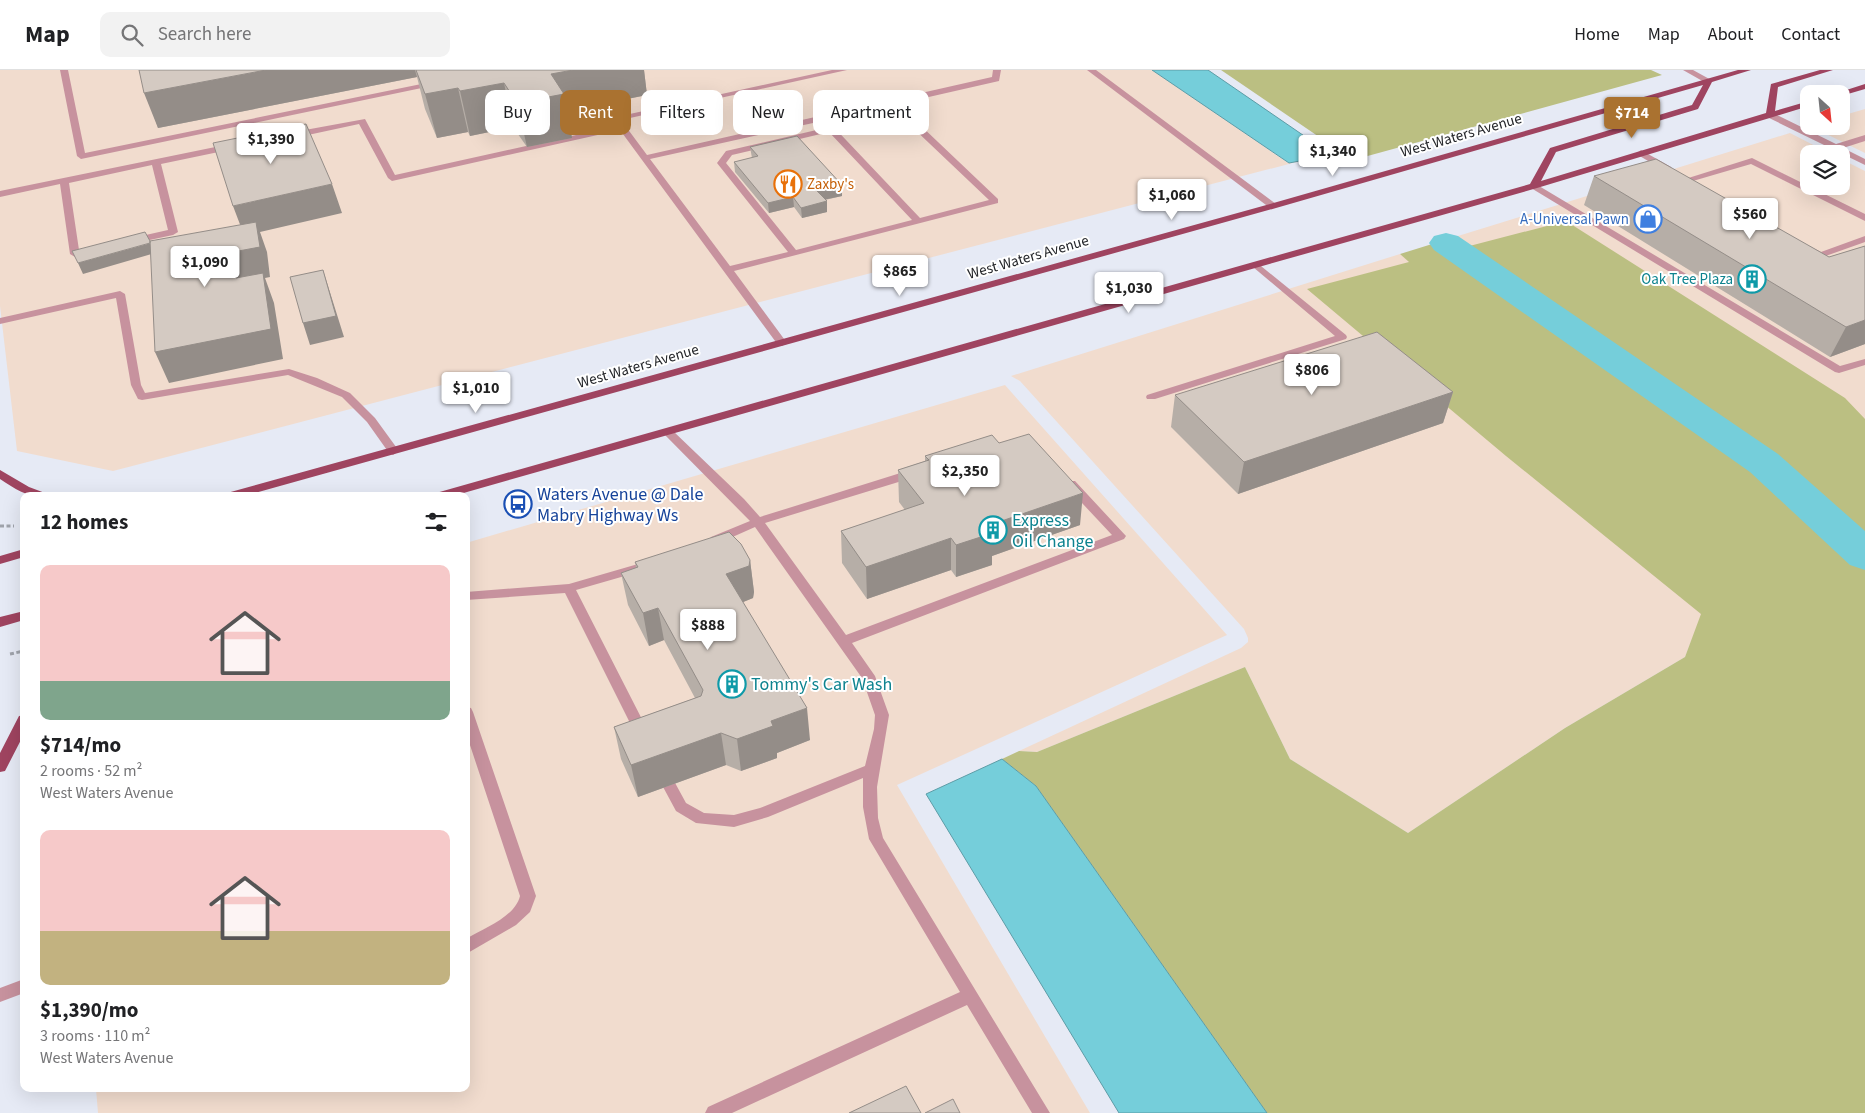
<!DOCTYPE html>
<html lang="en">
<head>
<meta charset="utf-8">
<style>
  body { margin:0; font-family:"Source Sans 3",sans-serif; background:#f2f2f2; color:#202124; height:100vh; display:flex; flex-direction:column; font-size:19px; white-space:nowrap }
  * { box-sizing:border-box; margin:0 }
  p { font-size:16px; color:#757577 }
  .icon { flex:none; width:28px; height:28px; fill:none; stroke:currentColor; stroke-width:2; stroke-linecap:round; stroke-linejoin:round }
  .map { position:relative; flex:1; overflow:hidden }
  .sheet { position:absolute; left:20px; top:422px; width:450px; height:600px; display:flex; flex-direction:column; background:#fff; border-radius:10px; box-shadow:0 5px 20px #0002 }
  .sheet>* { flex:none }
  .guide { position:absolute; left:485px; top:20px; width:475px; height:45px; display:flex; gap:10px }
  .needle { width:32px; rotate:153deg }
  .buttons { position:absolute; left:1800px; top:15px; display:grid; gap:10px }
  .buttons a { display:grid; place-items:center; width:50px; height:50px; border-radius:10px; background:#fff; box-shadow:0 5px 20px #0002; font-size:25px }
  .price { position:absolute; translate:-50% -42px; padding:0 11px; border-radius:5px; background:#fff; color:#222; font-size:16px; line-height:32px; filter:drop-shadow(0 1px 2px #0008) }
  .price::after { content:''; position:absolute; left:50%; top:30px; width:15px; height:11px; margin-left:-8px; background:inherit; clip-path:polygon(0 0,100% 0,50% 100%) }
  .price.active { background:#aa7230; color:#fff }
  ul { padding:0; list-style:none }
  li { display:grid; align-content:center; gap:10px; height:265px; padding:0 20px }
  li span { display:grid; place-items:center; height:155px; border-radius:10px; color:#555 }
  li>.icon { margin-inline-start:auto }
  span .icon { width:90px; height:90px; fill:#fffc; stroke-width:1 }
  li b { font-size:21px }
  h2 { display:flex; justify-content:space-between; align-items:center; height:60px; padding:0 20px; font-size:21px }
  .pill { padding:0 18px; border-radius:10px; background:#fff; box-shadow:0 5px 20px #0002; font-size:18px; line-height:45px }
  .pill.active { background:#aa7230; color:#fff }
  header { display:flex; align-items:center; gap:30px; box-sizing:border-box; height:70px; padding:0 25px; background:#fff; border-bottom:1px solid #e0e0e0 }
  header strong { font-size:24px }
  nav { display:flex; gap:28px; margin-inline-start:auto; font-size:18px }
  .search { width:350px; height:45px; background:#f2f2f2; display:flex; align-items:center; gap:12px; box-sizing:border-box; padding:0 18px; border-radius:10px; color:#757577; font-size:19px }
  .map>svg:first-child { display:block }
  .commercial { fill:#f1dcce }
  .green { fill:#bbbf82 }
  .water { fill:#75ceda; stroke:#5d9ca6 }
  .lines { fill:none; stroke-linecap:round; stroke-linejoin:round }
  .canal { fill:#75ceda; fill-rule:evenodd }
  .path { stroke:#9fa3ab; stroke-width:3; stroke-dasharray:4 2.5; stroke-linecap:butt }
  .minor { fill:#c7929e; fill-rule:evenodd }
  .major { fill:#9f4460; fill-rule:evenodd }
  .wall { fill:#b6aea7 }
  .shaded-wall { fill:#948d88 }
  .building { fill:#d4cac2; stroke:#948d88 }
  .labels { text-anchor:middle; stroke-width:4; stroke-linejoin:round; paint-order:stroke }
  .far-street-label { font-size:15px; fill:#25272b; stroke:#fff }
  .far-food-label { font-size:15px; fill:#c56008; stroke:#fff; text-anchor:start }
  .far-shop-label { font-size:15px; fill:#366cbe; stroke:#fff; text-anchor:end }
  .far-culture-label { font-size:15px; fill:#0d838f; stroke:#fff; text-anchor:end }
  .transit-label { font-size:18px; fill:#164399; stroke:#fff; text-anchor:start }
  .culture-label { font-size:18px; fill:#0d838f; stroke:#fff; text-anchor:start }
</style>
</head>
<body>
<header>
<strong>Map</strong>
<div class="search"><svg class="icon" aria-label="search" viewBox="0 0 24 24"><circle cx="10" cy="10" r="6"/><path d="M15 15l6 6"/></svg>Search here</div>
<nav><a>Home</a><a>Map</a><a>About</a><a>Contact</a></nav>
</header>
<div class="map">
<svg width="1865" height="1043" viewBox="0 0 1865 1043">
  <rect width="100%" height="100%" fill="#e6eaf5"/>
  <path class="commercial" d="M0,0H1152L1288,93L1304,90L113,401L17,381L0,236Z
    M1865,39V83L1810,56H1841V46Z
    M1790,63L1831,84H1809V116H1841V89L1865,101V394L1801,425L1445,170Z
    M1400,184L1589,317L1710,524L1685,587L1565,658L1408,763L1290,689L1245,597L1037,682L1019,681L1241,578L1248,572V568L1244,559L1020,311L1011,306Z
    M1005,315L1227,565L897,715L1090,1043H98L96,1019H466V473Z"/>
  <path class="green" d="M1221,0H1651L1662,5L1353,90Z
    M1566,151L1845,328L1865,349V1043H1267L1036,716L1002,689L1019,681L1037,682L1245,597L1290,689L1408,763L1565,658L1685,587L1701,544L1506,386L1307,219L1409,192L1400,184L1445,170L1458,179Z"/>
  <path class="water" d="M1152,0H1208L1332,85L1289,93Z
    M1002,689L1036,716L1267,1043H1119L926,724Z"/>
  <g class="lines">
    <path class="canal" d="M1446,163L1458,166L1778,384L1865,461V500L1850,495L1750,402L1434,180L1429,173L1434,166Z"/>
    <path class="path" d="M0,456H14
      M10,584L24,581"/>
    <path class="minor" d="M60,0H68L85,83L436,11L440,13L436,15L81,89L77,86Z
      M832,0H847L621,50L647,85L992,7L993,0H1001L999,11L898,34L998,129V133L734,201L787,273L782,276L778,275L620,60L392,111L388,108L359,54L294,68L290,65L294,62L365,49L395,105L617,56L612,49L616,47ZM890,36L989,130L920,148L828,51H822L821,53L825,58L726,81L717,93L788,182L730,196L650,89ZM829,62L912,150L796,180L726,93L732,85Z
      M1087,0H1096L1276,134V138H1270Z
      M1683,0H1693L1713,11L1706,13Z
      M1767,43H1773L1836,74L1865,65V71L1843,78L1865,89V95L1767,47Z
      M230,74L234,77L233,79L161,94L178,162L173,165L131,174L126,171L128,169L168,160L152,95L69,113L79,180L87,178L92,181L75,187L70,184L60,114L0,127V121Z
      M1641,80L1671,97L1672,99L1665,101L1638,85L1637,83Z
      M1752,88L1865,144V151L1751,94L1686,113L1682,110Z
      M1534,113L1840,296L1865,289V295L1839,303L1835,302L1531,118V114Z
      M1865,166V172L1820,188L1804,179L1809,176L1821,182Z
      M1256,192L1346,265L1347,267L1346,269L1155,329H1147L1146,327L1147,325L1335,266L1253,197L1251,195Z
      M120,221L125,224L141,315L145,323L289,299L317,308L350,323L375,348L399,381L393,385L389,383L367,352L342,327L288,305L142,330L138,329L131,315L116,228L0,254V248Z
      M668,359L672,360L744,429L760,447L910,400H918L920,403L918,406L765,453L846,565L1112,465L1067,417L1065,414L1067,411H1075L1126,466L1124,469L852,573L875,606L889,645L877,717L878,748L883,768L1050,1043H1032L967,935L732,1043H705L708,1037L960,922L869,769L863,737V708L768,747L734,757L696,753L676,741L662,715L664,711L669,709L674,711L686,733L704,743L734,745L760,738L865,696L874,659L875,645L862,608L755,457L719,473H711L709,470L711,467L750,451L664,364L662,362Z
      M638,494L644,498L642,501L576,520L649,663L647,667L642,668L637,667L565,523L466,530V522L569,514Z
      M466,637L471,638L473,642L536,826L530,842L516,855L466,884V869C484,858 515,847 520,826L466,663Z
      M24,909V923L0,932V918Z"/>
    <path class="major" d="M1738,0H1751L1712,12L1698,39L1556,82L1541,111L1766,43L1771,14L1820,0H1833L1778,17L1775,41L1809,31V36L1773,47L1537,118L453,426H434L436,423L1530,114L1550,78L1692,35L1703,15L1276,138L244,426H225L227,423L1270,134Z
      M1865,14V19L1841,26V24H1834Z
      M0,400L29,417L45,423L47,426C26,427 17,420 0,409Z
      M24,479V487L0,494V486Z
      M24,541V550L0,557V547Z
      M24,645V664L5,701L0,702V683L19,646Z"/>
  </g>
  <path class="wall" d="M139,0H644L647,25L622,30L623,35L568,46L572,68L527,77L513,57L470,66L468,62L437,68L425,39L417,7L158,58Z
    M750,77L842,126L825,130L827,142L802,148L794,137L769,143L735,102L734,92L752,88Z
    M1594,106L1829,187L1865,176V274L1830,287L1584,135Z
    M1453,322L1443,353L1238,424L1171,357L1175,325Z
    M999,373L1080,455L992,486V495L956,507L951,500L867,529L842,493L841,461L905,440L899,432L898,400L925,391V386Z
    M750,490L754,522L753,528L743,532L810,670L777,683V688L741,701L726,695L638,727L621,689L614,657L695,628L664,570L649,576L628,535L621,503L636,498L635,492Z"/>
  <path class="shaded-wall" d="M266,0H415L417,7L158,58L144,23Z
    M573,0H644L647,25L622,30L623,35L568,46L572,68L527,77L517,33L551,4Z
    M504,13L513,57L470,66L460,21Z
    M458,18L468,62L437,68L425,24Z
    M332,114L342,143L260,162L267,182L270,207L265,208L274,233L283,289L169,313L155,282L236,208L233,182L244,165L233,136Z
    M842,115V126L818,131L817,121Z
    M793,127L794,137L769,143L768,133Z
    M827,131V142L802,148L801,138Z
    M151,173L155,183L83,204L78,193Z
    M323,200L344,267L310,275L303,253Z
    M1865,250V274L1830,287L1846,257Z
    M1453,322L1443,353L1238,424L1244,392Z
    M1083,423L1080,455L992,486V495L956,507V475L987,456Z
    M951,468V500L867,529L866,497Z
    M750,490L754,522L753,528L731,537L726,504Z
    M658,538L664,570L649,576L643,543Z
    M807,638L810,670L777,683V688L741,701L737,669L771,651Z
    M721,663L726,695L638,727L631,695Z"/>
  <path class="building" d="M139,0H266L144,23Z
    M416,0H573L551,4L564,24L517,33L504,13L460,21L458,18L425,24Z
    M306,54L332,114L233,136L213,73Z
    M797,66L842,115L817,121L827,131L801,138L793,127L768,133L734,92L758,86L750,77Z
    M1656,89L1829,187L1865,176V250L1846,257L1594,106Z
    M256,152L260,177L233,182L236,208L263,203L271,259L155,282L150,171Z
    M145,162L150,171V173L78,193L72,181Z
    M323,200L336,246L303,253L290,207Z
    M1377,262L1453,322L1244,392L1175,325Z
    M1029,364L1083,423L987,456L993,463L956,475L951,468L866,497L841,461L924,433L898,400L929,390L925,386L992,365L999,373Z
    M729,462L741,474L750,490L749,496L726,504L807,638L771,651L773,656L737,669L721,663L631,695L614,657L701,626L703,620L658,538L643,543L621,503L638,497L635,492Z
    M906,1016L921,1043H849Z
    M953,1029L960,1043H925Z"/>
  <defs>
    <g id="restaurant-ring" transform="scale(1.4375)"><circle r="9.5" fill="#fff" stroke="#e8710a" stroke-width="1.5"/><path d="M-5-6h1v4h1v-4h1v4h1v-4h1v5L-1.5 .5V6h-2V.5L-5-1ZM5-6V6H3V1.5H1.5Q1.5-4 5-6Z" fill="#e8710a"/></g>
    <g id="shop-ring" transform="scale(1.4375)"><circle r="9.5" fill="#fff" stroke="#3f7fe0" stroke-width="1.5"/><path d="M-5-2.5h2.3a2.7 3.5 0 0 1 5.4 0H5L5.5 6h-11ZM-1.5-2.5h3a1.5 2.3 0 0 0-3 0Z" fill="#3f7fe0"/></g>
    <g id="building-ring" transform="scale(1.4375)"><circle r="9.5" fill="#fff" stroke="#0f9aa8" stroke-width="1.5"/><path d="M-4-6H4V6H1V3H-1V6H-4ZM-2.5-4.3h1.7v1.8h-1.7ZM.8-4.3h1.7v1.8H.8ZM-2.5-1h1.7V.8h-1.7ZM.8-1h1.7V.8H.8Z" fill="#0f9aa8"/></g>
    <g id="bus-ring" transform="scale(1.4375)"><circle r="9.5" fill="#fff" stroke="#1a4fb4" stroke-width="1.5"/><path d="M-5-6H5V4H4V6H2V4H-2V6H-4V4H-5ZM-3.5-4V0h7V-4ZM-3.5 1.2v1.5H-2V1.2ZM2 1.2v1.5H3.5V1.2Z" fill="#1a4fb4"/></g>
  </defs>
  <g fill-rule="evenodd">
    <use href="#restaurant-ring" x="788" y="114"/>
    <use href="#shop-ring" x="1648" y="149"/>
    <use href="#building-ring" x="1752" y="209"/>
    <use href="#bus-ring" x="518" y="434"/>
    <use href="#building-ring" x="993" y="460"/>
    <use href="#building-ring" x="732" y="614"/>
  </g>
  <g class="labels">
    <g class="far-street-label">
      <text transform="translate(1461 65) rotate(-16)" y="5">West Waters Avenue</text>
      <text transform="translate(1028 187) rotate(-16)" y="5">West Waters Avenue</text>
      <text transform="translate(638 296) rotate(-16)" y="5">West Waters Avenue</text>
    </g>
    <g class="far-food-label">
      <text x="807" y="119">Zaxby's</text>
    </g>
    <g class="far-shop-label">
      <text x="1629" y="154">A-Universal Pawn</text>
    </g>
    <g class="far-culture-label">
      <text x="1733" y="214">Oak Tree Plaza</text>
    </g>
    <g class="transit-label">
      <text x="537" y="430">Waters Avenue @ Dale<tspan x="537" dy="21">Mabry Highway Ws</tspan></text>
    </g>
    <g class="culture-label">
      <text x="1012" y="456">Express<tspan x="1012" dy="21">Oil Change</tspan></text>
      <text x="751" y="620">Tommy's Car Wash</text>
    </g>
  </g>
</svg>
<div class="buttons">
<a><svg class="needle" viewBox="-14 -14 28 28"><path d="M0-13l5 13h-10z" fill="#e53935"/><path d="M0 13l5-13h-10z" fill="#757577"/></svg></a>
<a><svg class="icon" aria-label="layers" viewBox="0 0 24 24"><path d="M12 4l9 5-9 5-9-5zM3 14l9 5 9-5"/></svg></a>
</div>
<b class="price active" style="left:1632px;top:69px">$714</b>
<b class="price" style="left:271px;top:95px">$1,390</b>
<b class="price" style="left:1333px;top:107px">$1,340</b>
<b class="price" style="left:1172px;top:151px">$1,060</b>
<b class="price" style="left:1750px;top:170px">$560</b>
<b class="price" style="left:205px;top:218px">$1,090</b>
<b class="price" style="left:900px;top:227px">$865</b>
<b class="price" style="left:1129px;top:244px">$1,030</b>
<b class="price" style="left:1312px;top:326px">$806</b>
<b class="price" style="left:476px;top:344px">$1,010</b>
<b class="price" style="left:965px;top:427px">$2,350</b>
<b class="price" style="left:708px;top:581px">$888</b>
<div class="guide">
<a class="pill">Buy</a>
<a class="pill active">Rent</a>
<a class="pill">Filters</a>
<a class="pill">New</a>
<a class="pill">Apartment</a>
</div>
<section class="sheet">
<h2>12 homes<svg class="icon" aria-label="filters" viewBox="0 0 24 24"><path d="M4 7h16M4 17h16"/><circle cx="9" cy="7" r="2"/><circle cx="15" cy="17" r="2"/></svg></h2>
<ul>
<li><span style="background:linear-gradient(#f6c9c9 75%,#7fa58c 0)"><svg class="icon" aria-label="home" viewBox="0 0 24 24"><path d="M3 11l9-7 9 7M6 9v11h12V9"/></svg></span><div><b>$714/mo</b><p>2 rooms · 52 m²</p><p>West Waters Avenue</p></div></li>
<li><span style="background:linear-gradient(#f6c9c9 65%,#c2b280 0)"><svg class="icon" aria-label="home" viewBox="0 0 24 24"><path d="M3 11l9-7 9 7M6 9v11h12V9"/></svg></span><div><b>$1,390/mo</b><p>3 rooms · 110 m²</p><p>West Waters Avenue</p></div></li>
</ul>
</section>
</div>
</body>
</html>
